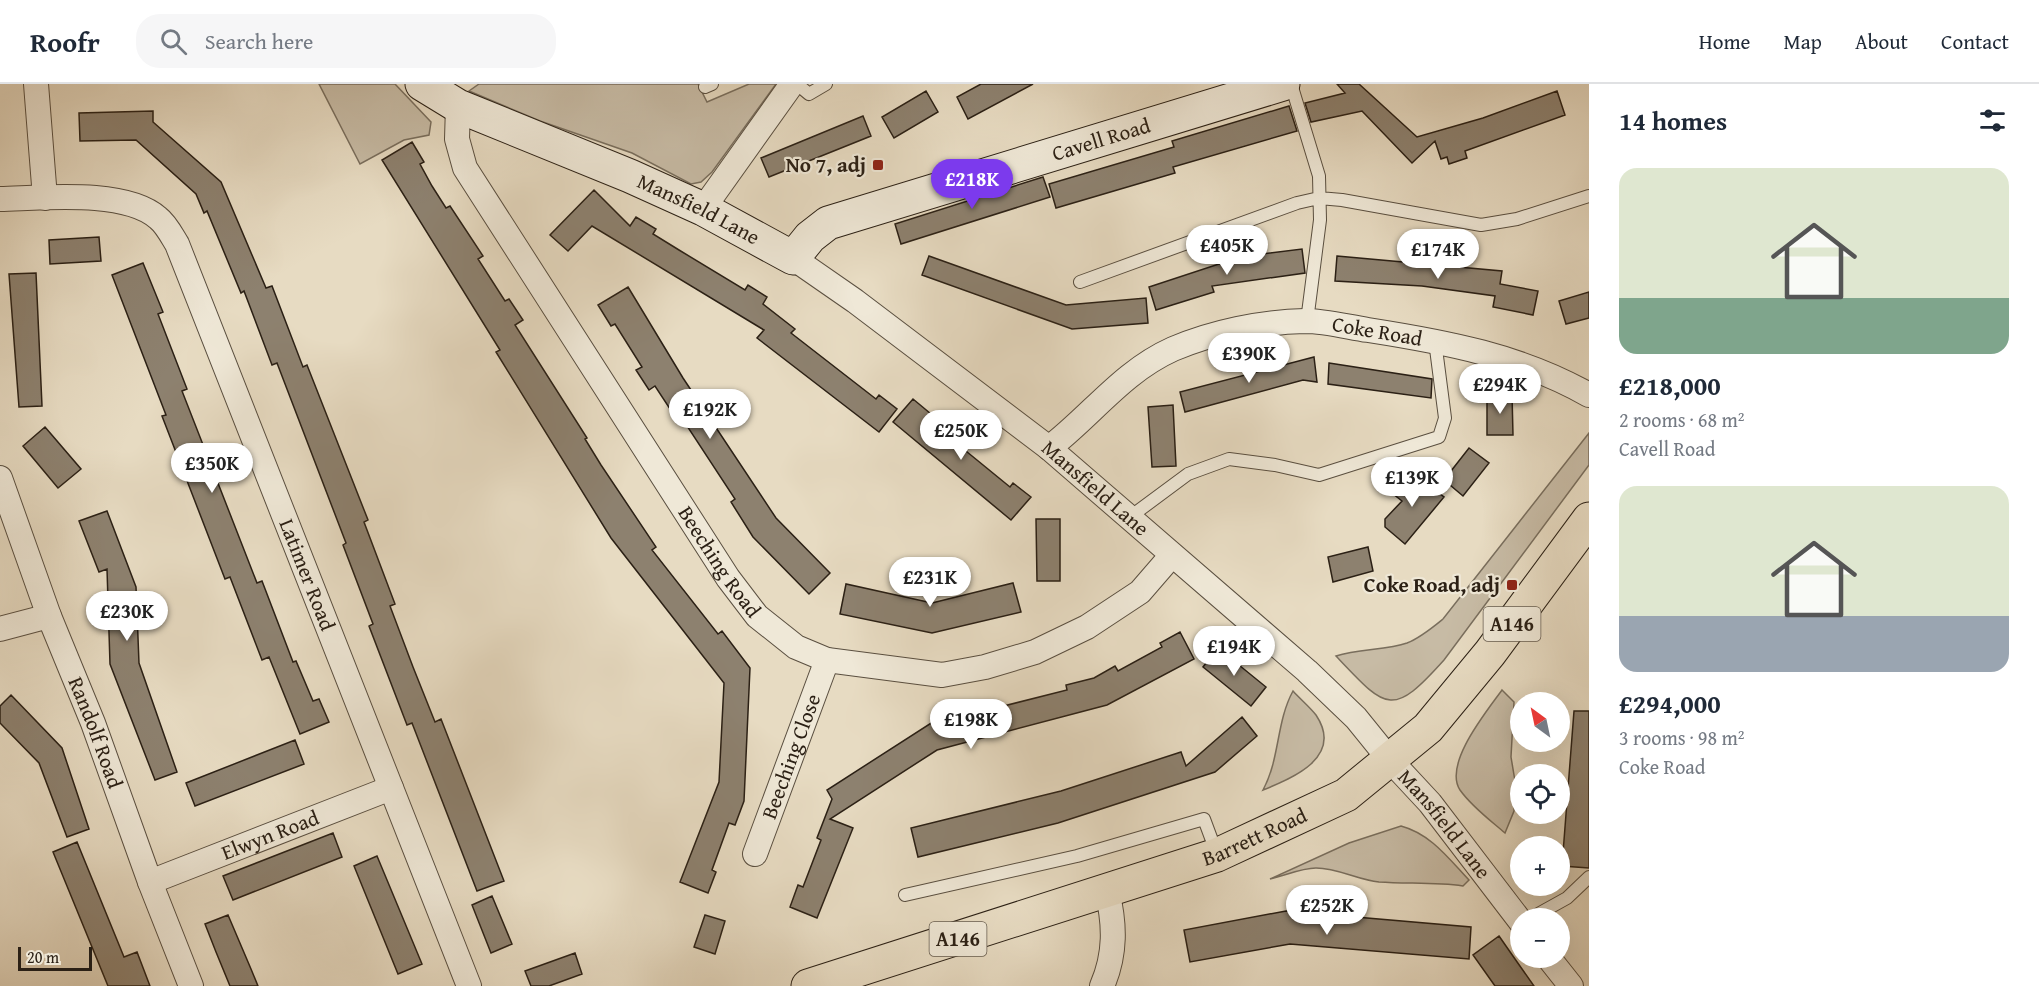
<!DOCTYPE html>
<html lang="en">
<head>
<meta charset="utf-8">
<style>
  body { margin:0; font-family:"Gentium Book Plus",serif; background:#f6f6f7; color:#1f2937; height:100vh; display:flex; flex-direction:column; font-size:22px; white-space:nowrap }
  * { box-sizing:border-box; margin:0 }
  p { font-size:20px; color:#747a83 }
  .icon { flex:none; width:33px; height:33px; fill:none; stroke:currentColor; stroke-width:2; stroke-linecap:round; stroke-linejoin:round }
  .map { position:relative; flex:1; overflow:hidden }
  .details { display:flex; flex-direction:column; background:#fff; width:450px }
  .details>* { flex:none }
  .needle { width:39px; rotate:327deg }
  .tools { position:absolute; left:1510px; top:608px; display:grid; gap:12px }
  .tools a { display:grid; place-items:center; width:60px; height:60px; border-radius:50%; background:#fff; box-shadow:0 6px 24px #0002; font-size:30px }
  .scale { position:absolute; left:18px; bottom:15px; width:74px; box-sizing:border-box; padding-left:6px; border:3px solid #2b2015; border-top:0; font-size:16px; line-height:21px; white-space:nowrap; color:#2b2015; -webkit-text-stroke:4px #efe8d7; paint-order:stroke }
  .price { position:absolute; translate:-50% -51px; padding:0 14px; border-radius:21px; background:#fff; color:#222; font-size:20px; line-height:39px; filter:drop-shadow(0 2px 3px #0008) }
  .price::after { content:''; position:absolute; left:50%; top:36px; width:18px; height:14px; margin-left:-9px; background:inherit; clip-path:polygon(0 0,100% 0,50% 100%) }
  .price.on { background:#7c3aed; color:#fff }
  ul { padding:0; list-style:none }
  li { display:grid; align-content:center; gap:12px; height:318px; padding:0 30px }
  li span { display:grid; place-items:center; height:186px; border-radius:18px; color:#555 }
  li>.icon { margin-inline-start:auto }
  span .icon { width:108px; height:108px; fill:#fffc; stroke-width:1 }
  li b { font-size:26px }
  h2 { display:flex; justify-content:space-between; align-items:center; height:72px; padding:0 30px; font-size:26px }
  header { display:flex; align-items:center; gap:36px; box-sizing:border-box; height:84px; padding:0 30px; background:#fff; border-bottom:2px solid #e0e1e3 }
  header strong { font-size:28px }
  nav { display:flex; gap:33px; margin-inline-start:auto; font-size:21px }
  .search { width:420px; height:54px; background:#f6f6f7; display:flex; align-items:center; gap:15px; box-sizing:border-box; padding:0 21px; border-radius:24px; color:#747a83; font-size:22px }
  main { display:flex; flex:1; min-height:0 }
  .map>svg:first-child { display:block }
  .green { fill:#c7bba5; stroke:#796e5d; stroke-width:1.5 }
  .building { fill:#8d816f; stroke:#2b2015; stroke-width:1.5 }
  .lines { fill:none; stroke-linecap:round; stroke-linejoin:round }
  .lane-casing { stroke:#5a4f40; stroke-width:14 }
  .street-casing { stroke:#5a4f40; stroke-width:26 }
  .secondary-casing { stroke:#2b2015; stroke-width:35 }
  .highway-casing { stroke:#2b2015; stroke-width:35 }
  .lane { stroke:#efe8d7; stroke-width:12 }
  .street { stroke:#efe8d7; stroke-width:24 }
  .secondary { stroke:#efe8d7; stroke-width:33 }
  .highway { stroke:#e7dbc2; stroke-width:33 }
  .poi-dot { fill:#8f2418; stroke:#efe8d7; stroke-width:2 }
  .labels { text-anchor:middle; stroke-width:4.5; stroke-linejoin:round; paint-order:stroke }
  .shield { fill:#efe8d7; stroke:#665c4f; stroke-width:1.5 }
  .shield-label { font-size:20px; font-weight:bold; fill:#2b2015 }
  .street-label { font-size:21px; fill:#2b2015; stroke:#efe8d7 }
  .poi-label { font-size:21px; font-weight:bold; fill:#2b2015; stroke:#efe8d7; text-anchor:end }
</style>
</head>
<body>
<header>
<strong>Roofr</strong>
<div class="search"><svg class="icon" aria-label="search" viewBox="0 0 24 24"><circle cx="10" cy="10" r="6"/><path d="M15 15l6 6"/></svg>Search here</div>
<nav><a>Home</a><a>Map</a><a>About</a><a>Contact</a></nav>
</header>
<main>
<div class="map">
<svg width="1589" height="902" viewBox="0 0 1589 902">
  <rect width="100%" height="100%" fill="#e7dbc2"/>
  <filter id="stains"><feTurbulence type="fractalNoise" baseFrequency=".00333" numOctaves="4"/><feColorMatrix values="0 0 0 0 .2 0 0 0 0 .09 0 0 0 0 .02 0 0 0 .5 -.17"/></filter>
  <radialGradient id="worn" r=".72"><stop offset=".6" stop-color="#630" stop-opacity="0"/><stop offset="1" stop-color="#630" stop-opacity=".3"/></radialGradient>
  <path class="green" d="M319,0H395L431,38L429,51L404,56L360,80Z
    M479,0H698L707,18L749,0H776L712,88L701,98L691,100L632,69L540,37L469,7Z
    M1589,349V381L1444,576C1392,634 1387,626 1336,572C1359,565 1387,566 1407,559C1420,554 1432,544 1443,535Z
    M1502,606L1514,618L1511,673L1515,697L1514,727L1505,749C1490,736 1472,723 1460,706C1443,680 1487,627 1502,606Z
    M1293,607C1300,615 1309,622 1316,631C1344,673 1293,694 1263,706C1280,675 1276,638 1293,607Z
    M1401,742C1431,750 1449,775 1469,796L1463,802C1435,798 1407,800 1379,798C1358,796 1338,784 1316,784C1301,784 1284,792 1270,795L1349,759Z"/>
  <path class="building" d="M981,0H1033L968,35L957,13Z
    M1337,0H1359L1417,53L1483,34L1557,7L1565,31L1465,67L1467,74L1449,80L1447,73L1441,75L1435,57L1412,79L1362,27L1311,38L1305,19L1345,9Z
    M926,7L938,28L894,54L882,33Z
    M1289,22L1297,47L1173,83L1175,89L1056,124L1049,100L1174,63L1172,57Z
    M153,27V38L221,98L266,204L272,202L303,283L307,281L368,436L364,438L395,520L390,522L413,583L435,638L441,635L504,797L477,807L412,639L407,641L369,542L373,540L343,461L346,459L277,279L272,281L244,207L241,209L207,127L204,129L196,110L136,56L80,57L79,29Z
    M863,32L871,52L769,93L761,74Z
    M412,58L424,78L420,80L432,102L446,124L450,122L483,172L478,175L505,217L509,215L523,236L515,241L587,354L585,355L601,381L656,463L652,466L718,550L722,547L750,584L744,717L735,741L729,739L712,786L716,788L708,809L680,798L719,698L724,599L611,454L496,268L500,266L382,76Z
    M1043,93L1050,113L901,160L895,140Z
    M594,106L630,142L636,133L656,145L653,150L679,166L745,206L748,201L767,213L763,220L795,245L791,249L876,315L879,311L897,325L879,348L757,254L764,246L592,142L568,167L550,151Z
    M99,153L101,177L50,180L49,156Z
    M1302,165L1305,189L1212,202L1214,208L1156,226L1149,203L1222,179L1221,175Z
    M929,172L1066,221L1146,214L1148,239L1072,245L922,191Z
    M1337,172L1502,187L1500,200L1538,207L1533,231L1493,223L1495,212L1422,202L1335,197Z
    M143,179L163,228L158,230L187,305L182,307L257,499L262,497L293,578L296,577L313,617L319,615L329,638L300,650L269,573L262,576L230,493L225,495L162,332L166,331L112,191Z
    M36,189L42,322L19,323L9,190Z
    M628,203L683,294L776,434L830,489L809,510L753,453L731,418L735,415L676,325L672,328L655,302L649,306L636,286L642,283L615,240L611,242L598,221Z
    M1589,208V234L1566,240L1559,217Z
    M1314,273L1317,298L1303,296L1185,328L1180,308Z
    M1329,279L1432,295L1431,314L1328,300Z
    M1487,310H1512L1513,351H1487Z
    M913,315L931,330L927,334L950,354L1010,403L1013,399L1031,413L1011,436L893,338Z
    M1173,321L1176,382L1152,383L1148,323Z
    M45,343L81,385L58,404L23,362Z
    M1469,364L1489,379L1463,412L1444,396Z
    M1404,393L1413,400L1418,394L1444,413L1405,460L1385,443V435L1402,417L1392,409Z
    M107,427L136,503L139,579L177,688L155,696L110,580L107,485L99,488L79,437Z
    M1036,435H1060V497H1037Z
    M1368,463L1373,487L1333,498L1328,473Z
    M1013,499L1021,528L932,549L840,530L846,500L932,519Z
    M1180,548L1194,575L1107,621L937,666L830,735L853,744L817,834L790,823L798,801L803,803L821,756L817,754L832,715L827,706L939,634L963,628L964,632L1067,606L1066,601L1094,594L1115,582L1118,587L1162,563L1160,559Z
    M1218,564L1266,603L1251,622L1203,583Z
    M11,611L62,664L89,745L67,753L39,679L0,639V622Z
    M1574,627H1589V784L1562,782Z
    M1242,633L1257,652L1215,688L1058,739L918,773L911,744L1061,707L1181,668L1186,682Z
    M295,656L304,680L195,722L186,699Z
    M333,749L342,773L233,816L223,792Z
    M77,758L124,873L137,868L150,902H108L53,768Z
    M377,772L422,880L398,890L354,782Z
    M492,812L512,860L491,869L472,821Z
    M1286,827L1471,843L1469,875L1290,860L1190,878L1184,846Z
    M228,831L251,885L258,902H230L216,868L205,840Z
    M705,831L725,837L715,870L694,863Z
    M1499,852L1515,875L1534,902H1495L1473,871Z
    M575,869L582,890L549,902H531L525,887Z"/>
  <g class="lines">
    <g class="lane-casing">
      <path id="lane" d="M797,0L809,10L826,0
        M1291,0L1319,92L1320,136L1307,237
        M705,3L712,0
        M1080,198L1297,119L1319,114L1342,116L1481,141L1517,135L1589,112
        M1130,433L1188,390L1229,375L1275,381L1319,391L1439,353L1445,334L1435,257
        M905,811L1077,772L1204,735L1217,770
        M1531,834L1567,814L1589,793"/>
    </g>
    <g class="street-casing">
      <g id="street">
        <path d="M36,0L45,114"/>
        <path id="s1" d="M458,22L457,55L465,84L728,494L757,532L796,563L827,576L942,591L985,583L1035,568L1087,543L1140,508L1172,471"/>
        <path id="s2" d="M0,115C42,114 125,105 158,134C166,140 172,152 177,160L469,902"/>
        <path d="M703,125L792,0"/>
        <path id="s3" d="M793,174L855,217L1049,364L1307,587L1356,634L1390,676L1430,719L1521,838"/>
        <path id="s4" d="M1049,364C1092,331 1122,288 1173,265C1213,248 1261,238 1305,237C1325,237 1348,243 1368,246C1445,258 1521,272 1589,311"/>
        <path id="s5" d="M0,394L49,532L93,639L150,798L191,902"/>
        <path d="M0,545L49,532"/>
        <path id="s6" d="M755,770L827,576"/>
        <path id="s7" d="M150,798L391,704"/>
        <path d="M1548,873L1571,902"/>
        <path d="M1102,902C1116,870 1115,840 1107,807"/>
      </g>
    </g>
    <g class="secondary-casing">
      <g id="secondary">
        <path id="s8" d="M422,0L458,22L630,92L703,125L793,174L810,153L828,139L1283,0"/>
      </g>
    </g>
    <g class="highway-casing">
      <g id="highway">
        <path id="s9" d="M808,902L1217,771L1346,711L1428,644L1490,569L1589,435"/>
      </g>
    </g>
    <use href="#lane" class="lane"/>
    <use href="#street" class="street"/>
    <use href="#secondary" class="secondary"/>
    <use href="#highway" class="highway"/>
  </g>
  <g class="poi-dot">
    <rect x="872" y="75" width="12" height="12" rx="3"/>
    <rect x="1506" y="495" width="12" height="12" rx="3"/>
  </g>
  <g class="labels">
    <g class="shield">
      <rect x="1483.5" y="523" width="57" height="34" rx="4.5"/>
      <rect x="929.5" y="838" width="57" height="34" rx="4.5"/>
    </g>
    <g class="shield-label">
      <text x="1512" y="547">A146</text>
      <text x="958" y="862">A146</text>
    </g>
    <g class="street-label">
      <text dy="7" stroke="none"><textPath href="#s8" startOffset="746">Cavell Road</textPath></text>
      <text dy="7" stroke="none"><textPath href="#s8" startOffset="304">Mansfield Lane</textPath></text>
      <text dy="7" stroke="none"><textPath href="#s4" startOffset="368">Coke Road</textPath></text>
      <text dy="7" stroke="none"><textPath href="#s3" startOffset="380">Mansfield Lane</textPath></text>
      <text dy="7" stroke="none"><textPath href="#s1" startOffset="532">Beeching Road</textPath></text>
      <text dy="7" stroke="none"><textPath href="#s2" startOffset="550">Latimer Road</textPath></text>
      <text dy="7" stroke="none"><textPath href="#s5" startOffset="272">Randolf Road</textPath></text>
      <text dy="7" stroke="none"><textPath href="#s6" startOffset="104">Beeching Close</textPath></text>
      <text dy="7" stroke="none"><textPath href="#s3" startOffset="866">Mansfield Lane</textPath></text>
      <text dy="7" stroke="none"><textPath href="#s7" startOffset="129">Elwyn Road</textPath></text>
      <text dy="7" stroke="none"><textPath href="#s9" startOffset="471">Barrett Road</textPath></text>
    </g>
    <g class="poi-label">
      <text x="866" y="88">No 7, adj</text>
      <text x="1500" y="508">Coke Road, adj</text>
    </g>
  </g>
  <rect width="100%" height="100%" filter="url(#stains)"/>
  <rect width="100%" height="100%" fill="url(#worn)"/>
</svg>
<div class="tools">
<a><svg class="needle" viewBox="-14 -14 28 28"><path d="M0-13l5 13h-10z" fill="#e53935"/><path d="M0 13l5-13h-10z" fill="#747a83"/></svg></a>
<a><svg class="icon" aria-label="locate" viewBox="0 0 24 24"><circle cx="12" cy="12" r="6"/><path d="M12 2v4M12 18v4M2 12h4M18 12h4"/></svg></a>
<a>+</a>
<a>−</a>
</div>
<div class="scale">20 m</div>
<b class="price on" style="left:972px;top:126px">£218K</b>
<b class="price" style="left:1227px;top:192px">£405K</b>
<b class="price" style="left:1438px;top:196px">£174K</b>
<b class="price" style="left:1249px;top:300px">£390K</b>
<b class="price" style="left:1500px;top:331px">£294K</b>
<b class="price" style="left:710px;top:356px">£192K</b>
<b class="price" style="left:961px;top:377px">£250K</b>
<b class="price" style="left:212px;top:410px">£350K</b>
<b class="price" style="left:1412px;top:424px">£139K</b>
<b class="price" style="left:930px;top:524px">£231K</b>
<b class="price" style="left:127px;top:558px">£230K</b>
<b class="price" style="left:1234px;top:593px">£194K</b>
<b class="price" style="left:971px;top:666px">£198K</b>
<b class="price" style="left:1327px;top:852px">£252K</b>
</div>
<section class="details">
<h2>14 homes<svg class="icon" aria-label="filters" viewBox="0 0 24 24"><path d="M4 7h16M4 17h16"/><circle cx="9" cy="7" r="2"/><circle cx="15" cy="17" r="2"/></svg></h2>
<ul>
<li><span style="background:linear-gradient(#dfe7d0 70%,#7fa58c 0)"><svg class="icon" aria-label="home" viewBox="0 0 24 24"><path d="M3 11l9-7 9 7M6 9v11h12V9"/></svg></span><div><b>£218,000</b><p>2 rooms · 68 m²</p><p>Cavell Road</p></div></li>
<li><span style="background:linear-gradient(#dfe7d0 70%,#9aa5b1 0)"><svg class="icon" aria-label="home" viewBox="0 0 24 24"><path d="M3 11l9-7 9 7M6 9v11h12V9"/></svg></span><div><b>£294,000</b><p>3 rooms · 98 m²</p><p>Coke Road</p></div></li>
</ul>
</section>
</main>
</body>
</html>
